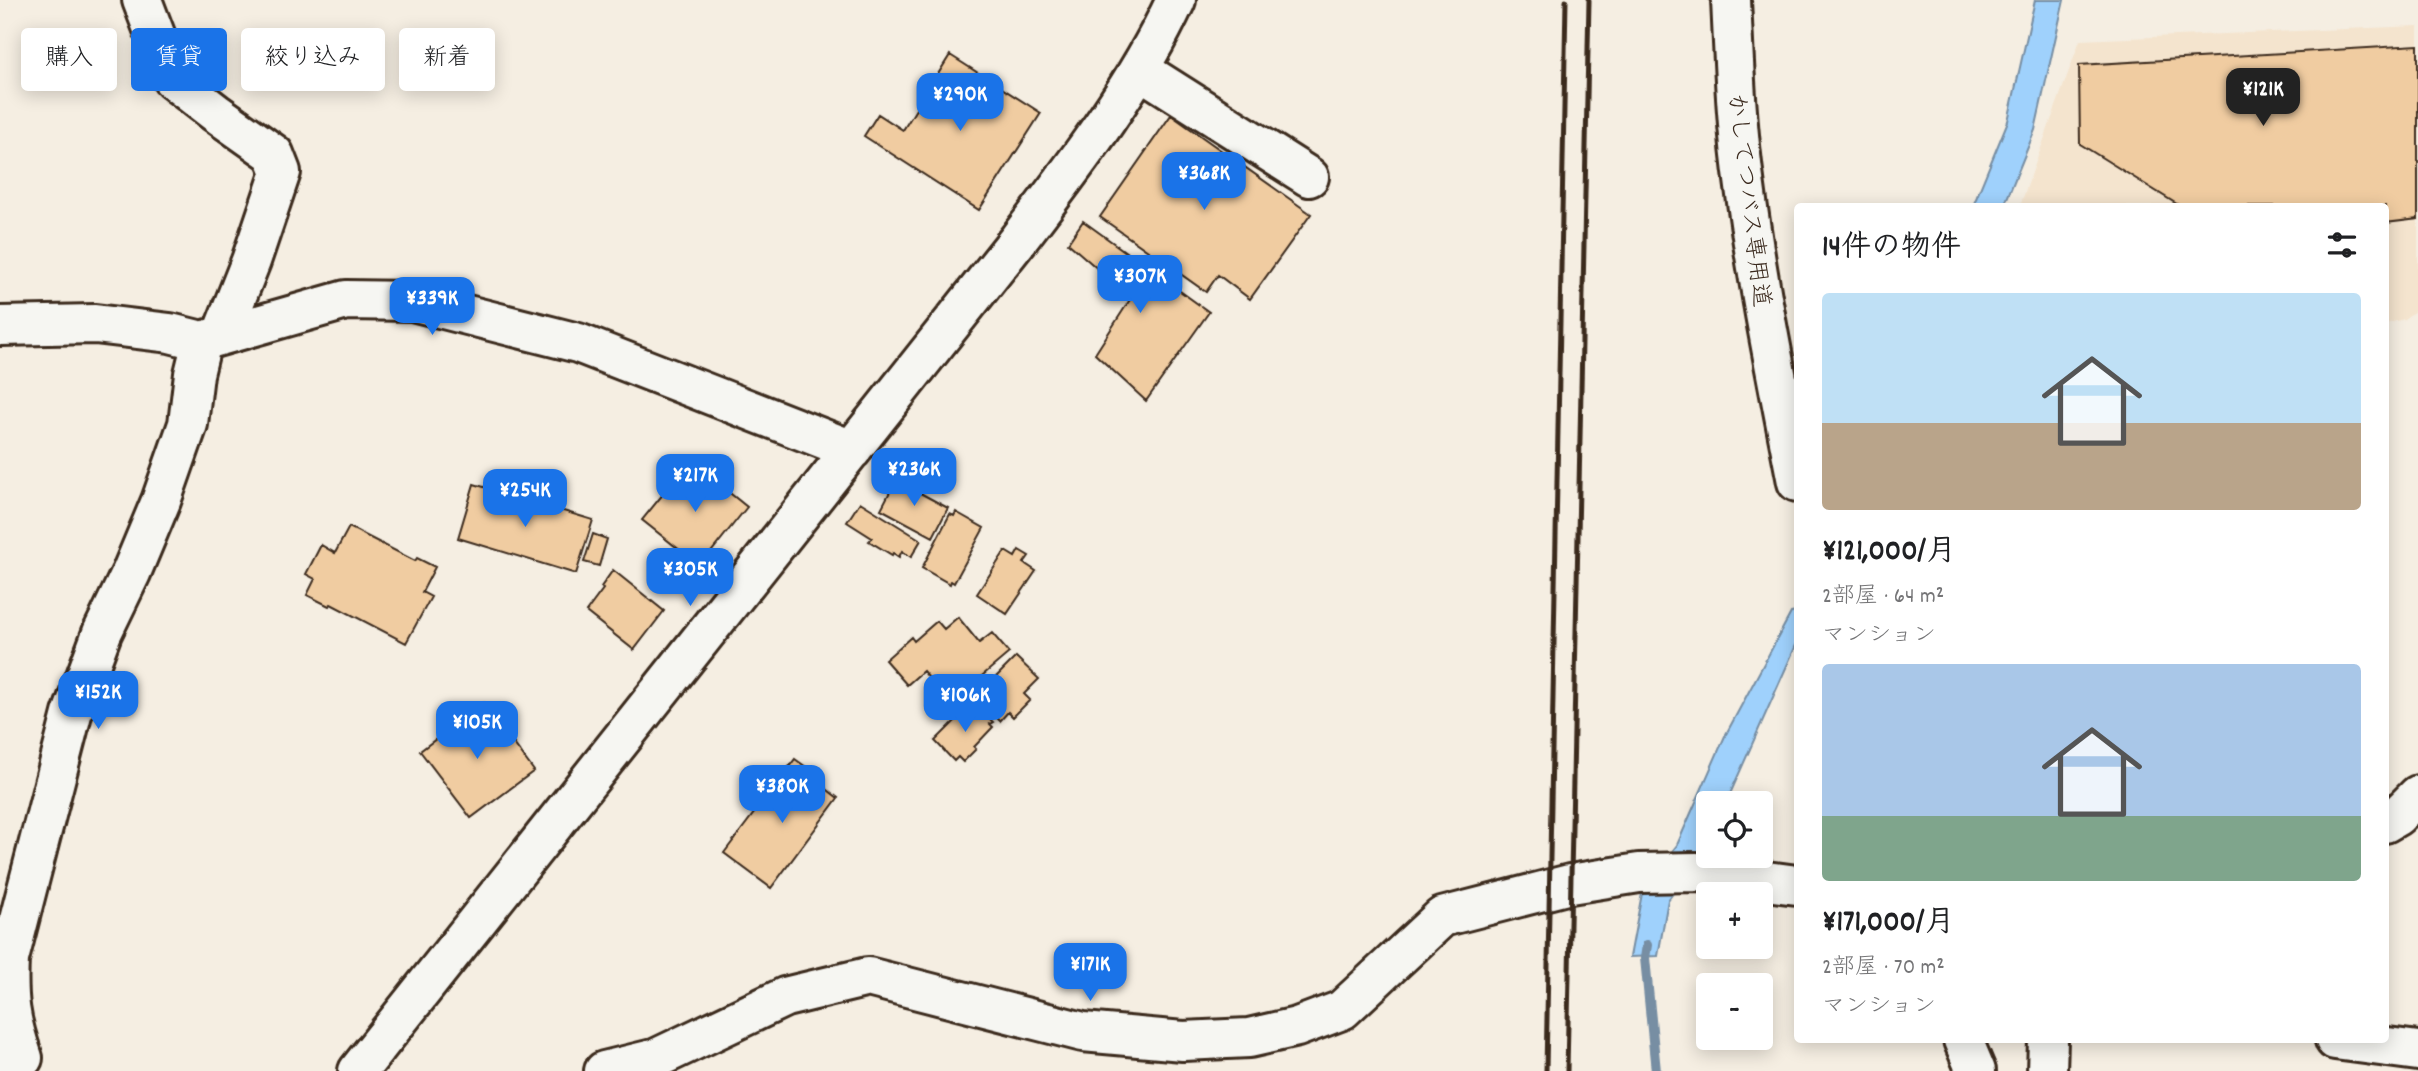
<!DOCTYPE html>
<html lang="ja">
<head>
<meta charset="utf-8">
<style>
  body { margin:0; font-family:Dekko,"Klee One",sans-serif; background:#f6f6f6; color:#202124; height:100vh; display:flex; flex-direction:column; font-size:26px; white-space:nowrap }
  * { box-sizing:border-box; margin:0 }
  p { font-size:23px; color:#757577 }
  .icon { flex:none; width:38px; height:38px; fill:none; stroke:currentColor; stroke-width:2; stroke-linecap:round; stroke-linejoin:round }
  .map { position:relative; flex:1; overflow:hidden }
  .panel { position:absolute; left:1794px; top:203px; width:595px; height:840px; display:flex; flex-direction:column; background:#fff; border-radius:7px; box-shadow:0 4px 18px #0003 }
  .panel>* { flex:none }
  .guide { position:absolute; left:21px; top:28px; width:665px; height:63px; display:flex; gap:14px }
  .fabs { position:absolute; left:1696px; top:791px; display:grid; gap:14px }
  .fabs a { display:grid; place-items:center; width:77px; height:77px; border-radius:7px; background:#fff; box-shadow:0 4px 18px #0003; font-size:35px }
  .price { position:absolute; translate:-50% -60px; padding:0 16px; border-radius:14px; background:#1a73e8; color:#fff; font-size:23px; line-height:46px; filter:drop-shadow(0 2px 4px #0008) }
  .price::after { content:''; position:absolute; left:50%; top:42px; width:21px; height:16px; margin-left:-10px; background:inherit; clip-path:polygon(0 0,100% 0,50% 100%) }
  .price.active { background:#222; color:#fff }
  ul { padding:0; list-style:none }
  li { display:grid; align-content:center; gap:14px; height:371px; padding:0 28px }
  li span { display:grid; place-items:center; height:217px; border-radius:7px; color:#555 }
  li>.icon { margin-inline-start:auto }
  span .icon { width:126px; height:126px; fill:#fffc; stroke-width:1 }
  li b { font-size:30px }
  h2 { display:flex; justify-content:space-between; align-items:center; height:84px; padding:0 28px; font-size:30px }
  .tag { padding:0 24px; border-radius:7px; background:#fff; box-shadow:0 4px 18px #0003; font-size:24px; line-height:63px }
  .tag.active { background:#1a73e8; color:#fff }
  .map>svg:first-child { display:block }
  .built { fill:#f4e4ce }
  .water { fill:#9fd1fc; stroke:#778ea3; stroke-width:2 }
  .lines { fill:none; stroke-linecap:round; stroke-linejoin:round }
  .stream { stroke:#778ea3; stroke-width:10 }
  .building { fill:#f0cca1; stroke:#3b2a1e; stroke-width:2 }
  .minor-casing { stroke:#3b2a1e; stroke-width:44 }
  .minor { stroke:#f6f6f2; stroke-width:38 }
  .rail { stroke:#3b2a1e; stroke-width:5 }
  .labels { text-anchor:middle; stroke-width:7; stroke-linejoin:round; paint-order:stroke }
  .street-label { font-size:24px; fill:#3b2a1e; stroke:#f6f6f2 }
</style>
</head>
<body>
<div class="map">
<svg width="2418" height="1071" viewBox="0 0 2418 1071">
  <rect width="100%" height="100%" fill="#f5eee2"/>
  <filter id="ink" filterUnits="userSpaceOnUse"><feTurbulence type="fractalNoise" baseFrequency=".0143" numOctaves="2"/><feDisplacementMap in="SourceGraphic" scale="14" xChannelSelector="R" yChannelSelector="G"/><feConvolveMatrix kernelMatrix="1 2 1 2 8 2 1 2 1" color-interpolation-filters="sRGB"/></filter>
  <g filter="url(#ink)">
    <path class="built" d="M2418,26V309L2404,319L2385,324V206H2020L2080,40Z"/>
    <path class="water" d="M2035,0H2064L2035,130L2004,206H1973L2008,121Z
      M1797,612V643L1726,803H1708V842L1699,860L1668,900L1658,956L1630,957L1643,888L1677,845L1725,736L1791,613Z"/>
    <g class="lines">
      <path class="stream" d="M1647,945L1645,958L1656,1071"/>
    </g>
    <path class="building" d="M2418,45V219L2385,223V206H2180L2080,144L2079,65Z
      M950,55L1041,113L979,210L864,136L878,114L903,130Z
      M1171,115L1311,214L1250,299L1218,275L1206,292L1100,217Z
      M1083,221L1209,312L1146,401L1095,354L1131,298L1068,243Z
      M690,461L747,507L700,566L642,520Z
      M896,480L948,508L933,537L881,509Z
      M474,484L593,520L576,574L458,538Z
      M860,502L921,540L911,557L902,551L899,557L893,553L892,555L869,541L872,538L847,522Z
      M956,512L984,528L954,583L951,581L950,584L922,568L950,514L954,516Z
      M349,527L415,561L417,558L435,567L422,592L431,597L406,643L331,604L329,606L307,595L315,579L306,574L321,545L335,553Z
      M593,534L607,539L599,566L584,562Z
      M1019,550L1029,556L1024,563L1036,571L1007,614L977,594L1005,551L1015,557Z
      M613,570L664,611L634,650L586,612L603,589L601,587Z
      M958,617L979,643L992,633L1009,653L950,703L923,671L907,685L885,660L911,637L914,641L937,621L944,629Z
      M1016,657L1039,679L1024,694L1030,700L1013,717L1008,712L1000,721L976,697Z
      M484,703L534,771L471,818L420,751Z
      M971,705L983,716L985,714L993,722L990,724L993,727L974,747L976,749L963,762L958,757L954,761L935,741Z
      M795,759L813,772L810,776L838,798L771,888L724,853Z"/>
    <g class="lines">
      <g class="minor-casing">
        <path id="minor" d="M142,0L172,79L216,113L274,154L281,172L251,261L222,334
          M1731,0C1734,62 1736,125 1745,187C1758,286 1778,384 1797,482
          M1139,69L1309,177
          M0,326L95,324L170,333L202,341L346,300L412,301L578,343L852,450
          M2385,823L2397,816L2418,795
          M1963,1040L1976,1071
          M2335,1040L2418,1051
          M0,1058H23C10,1020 7,999 9,959L72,714L102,633L131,573L161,501L188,424L194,374L202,341
          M358,1071L1018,240C1076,164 1135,88 1176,0
          M604,1071L657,1058L785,997L868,977L1083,1032L1183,1041L1249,1038L1297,1027L1342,1010L1442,917L1570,884L1639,873L1697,872L1797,885
          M2047,1071L2048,1040"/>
      </g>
      <use href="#minor" class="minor"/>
      <path class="rail" d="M1546,1071L1566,0
        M1567,1071L1589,0"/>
    </g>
  </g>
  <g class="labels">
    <g class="street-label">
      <text transform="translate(1750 200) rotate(83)" y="8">かしてつバス専用道</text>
    </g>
  </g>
</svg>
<div class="fabs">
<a><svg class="icon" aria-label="locate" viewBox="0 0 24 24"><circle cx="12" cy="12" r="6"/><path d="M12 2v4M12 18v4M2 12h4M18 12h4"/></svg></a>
<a>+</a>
<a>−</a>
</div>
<b class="price active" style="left:2263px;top:128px">¥121K</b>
<b class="price" style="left:960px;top:133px">¥290K</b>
<b class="price" style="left:1204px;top:212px">¥368K</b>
<b class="price" style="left:1140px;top:315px">¥307K</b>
<b class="price" style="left:432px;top:337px">¥339K</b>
<b class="price" style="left:914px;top:508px">¥236K</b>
<b class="price" style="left:695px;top:514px">¥217K</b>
<b class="price" style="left:525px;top:529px">¥254K</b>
<b class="price" style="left:690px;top:608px">¥305K</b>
<b class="price" style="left:98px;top:731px">¥152K</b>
<b class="price" style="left:965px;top:734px">¥106K</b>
<b class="price" style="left:477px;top:761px">¥105K</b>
<b class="price" style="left:782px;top:825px">¥380K</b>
<b class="price" style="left:1090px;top:1003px">¥171K</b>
<div class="guide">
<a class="tag">購入</a>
<a class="tag active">賃貸</a>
<a class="tag">絞り込み</a>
<a class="tag">新着</a>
</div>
<section class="panel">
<h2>14件の物件<svg class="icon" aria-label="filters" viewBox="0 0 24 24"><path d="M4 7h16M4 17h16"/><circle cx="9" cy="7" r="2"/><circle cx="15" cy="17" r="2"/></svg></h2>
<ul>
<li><span style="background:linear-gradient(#bfe0f5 60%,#b9a48a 0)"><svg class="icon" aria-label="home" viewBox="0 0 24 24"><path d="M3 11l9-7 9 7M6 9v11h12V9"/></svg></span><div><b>¥121,000/月</b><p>2部屋 · 64 m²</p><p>マンション</p></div></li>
<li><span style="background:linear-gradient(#a9c7e8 70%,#7fa58c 0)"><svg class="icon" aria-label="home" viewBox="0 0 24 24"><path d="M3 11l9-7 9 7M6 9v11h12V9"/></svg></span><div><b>¥171,000/月</b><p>2部屋 · 70 m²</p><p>マンション</p></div></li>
</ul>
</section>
</div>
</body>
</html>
